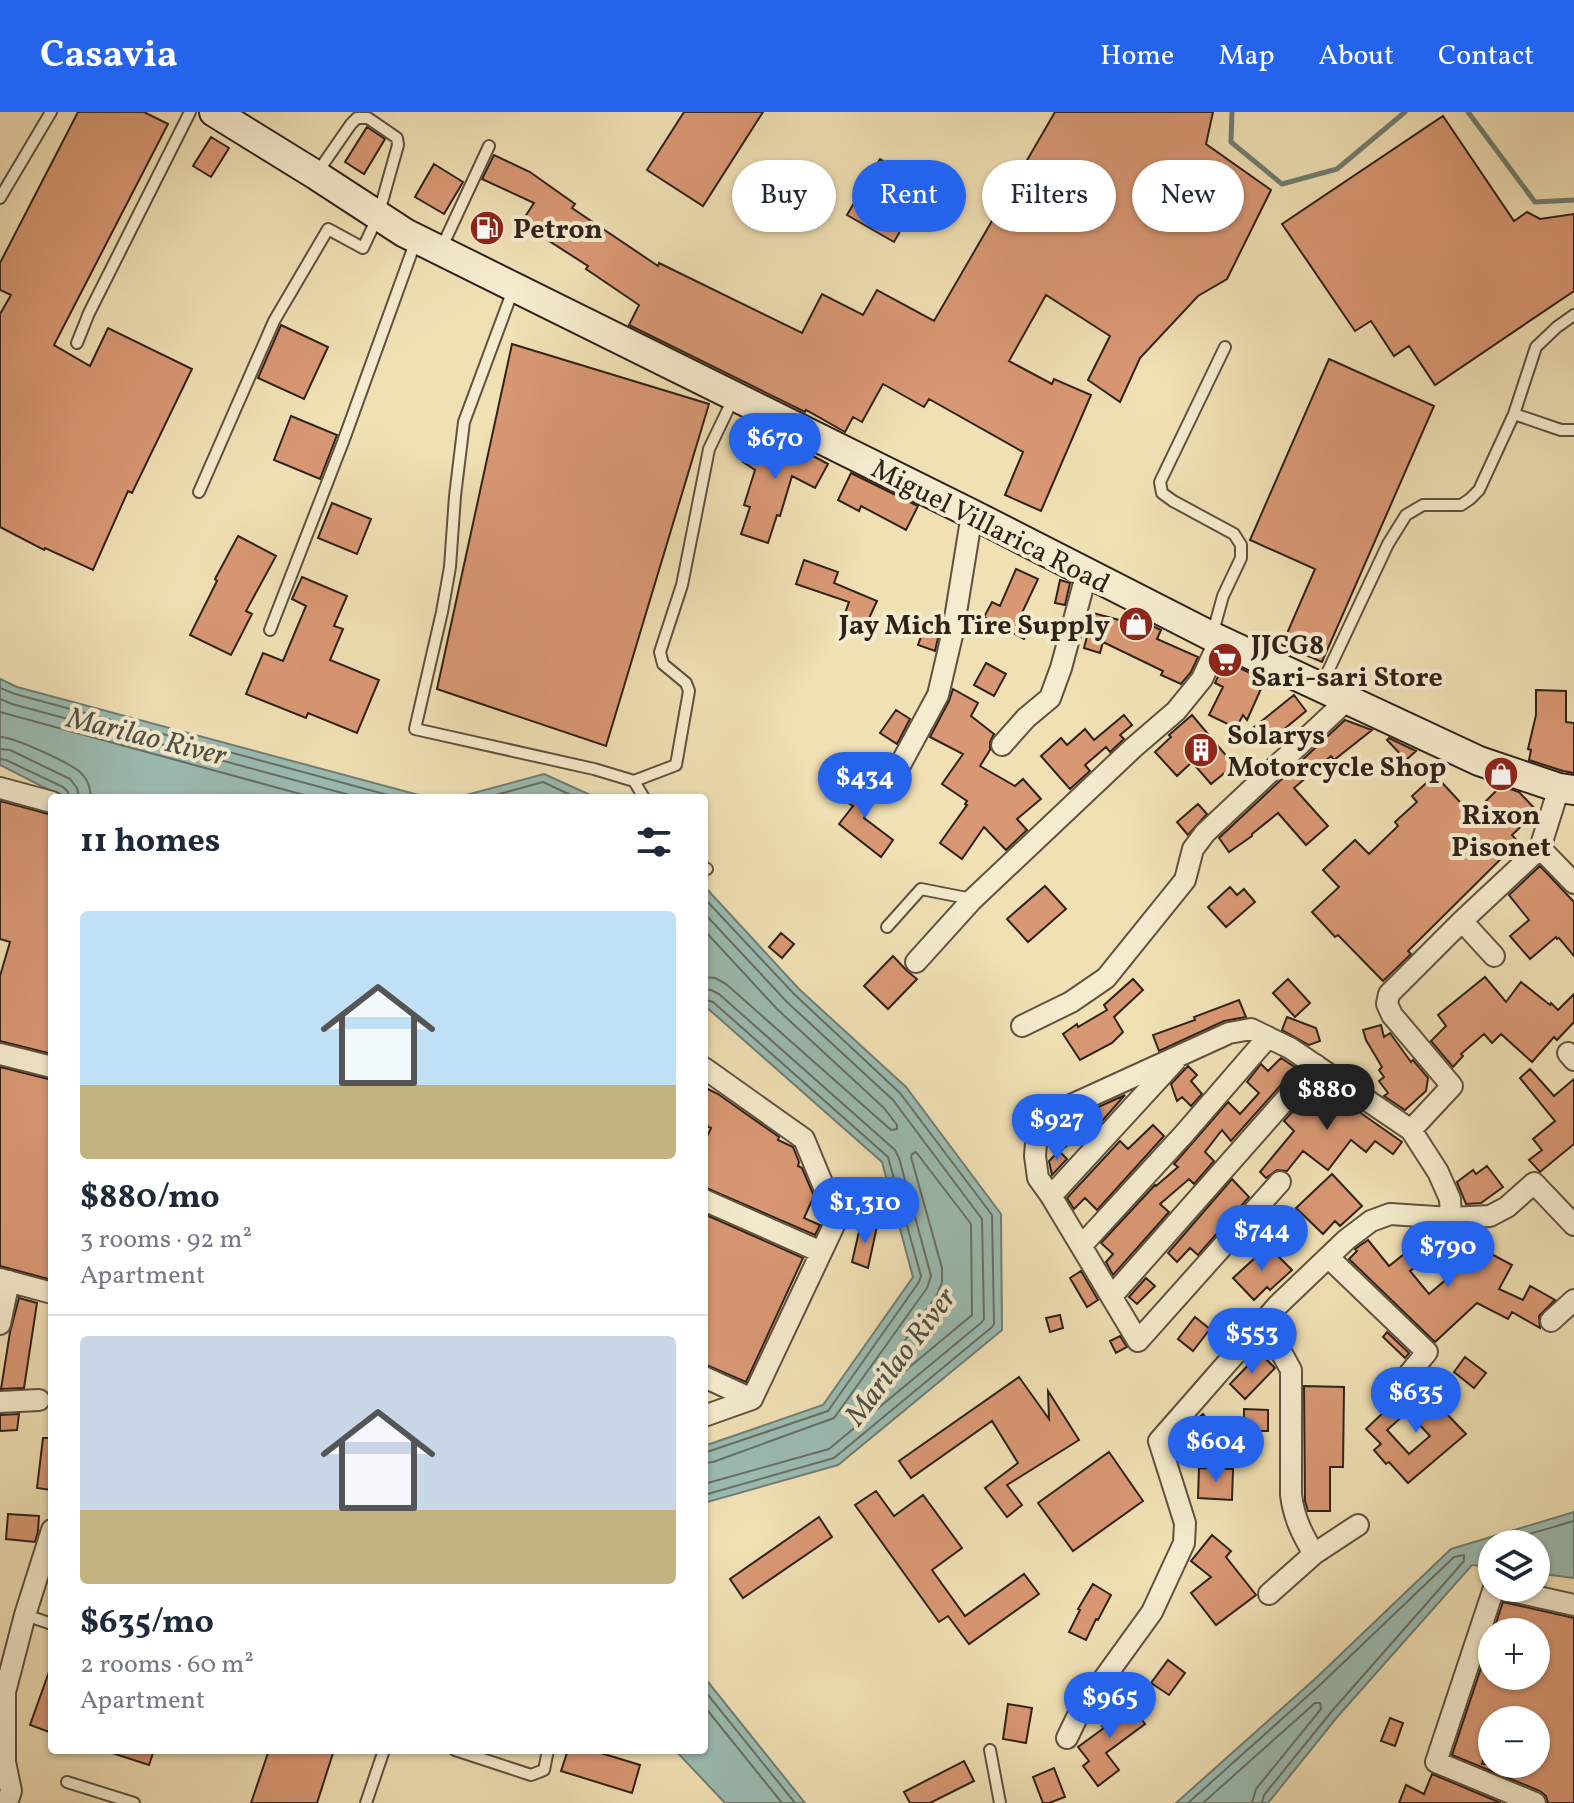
<!DOCTYPE html>
<html lang="en">
<head>
<meta charset="utf-8">
<style>
  body { margin:0; font-family:Vollkorn,serif; background:#f6f6f7; color:#1f2937; height:100vh; display:flex; flex-direction:column; font-size:30px; white-space:nowrap }
  * { box-sizing:border-box; margin:0 }
  p { font-size:26px; color:#747a83 }
  .icon { flex:none; width:44px; height:44px; fill:none; stroke:currentColor; stroke-width:2; stroke-linecap:round; stroke-linejoin:round }
  .map { position:relative; flex:1; overflow:hidden }
  .details { position:absolute; left:48px; top:682px; width:660px; height:960px; display:flex; flex-direction:column; background:#fff; border-radius:8px; box-shadow:0 2px 6px #0004 }
  .details>* { flex:none }
  .guide { position:absolute; left:732px; top:48px; width:722px; height:72px; display:flex; gap:16px }
  .controls { position:absolute; left:1478px; top:1418px; display:grid; gap:16px }
  .controls a { display:grid; place-items:center; width:72px; height:72px; border-radius:50%; background:#fff; box-shadow:0 2px 6px #0004; font-size:40px }
  .price { position:absolute; translate:-50% -68px; padding:0 18px; border-radius:28px; background:#2563eb; color:#fff; font-size:26px; line-height:52px; filter:drop-shadow(0 2px 4px #0008) }
  .price::after { content:''; position:absolute; left:50%; top:48px; width:24px; height:18px; margin-left:-12px; background:inherit; clip-path:polygon(0 0,100% 0,50% 100%) }
  .price.active { background:#222; color:#fff }
  ul { padding:0; list-style:none }
  li { display:grid; align-content:center; gap:16px; height:424px; padding:0 32px }
  li+li { border-top:2px solid #e0e1e3 }
  li span { display:grid; place-items:center; height:248px; border-radius:8px; color:#555 }
  li>.icon { margin-inline-start:auto }
  span .icon { width:144px; height:144px; fill:#fffc; stroke-width:1 }
  li b { font-size:34px }
  h2 { display:flex; justify-content:space-between; align-items:center; height:96px; padding:0 32px; font-size:34px }
  .chip { padding:0 28px; border-radius:36px; background:#fff; box-shadow:0 2px 6px #0004; font-size:28px; line-height:72px }
  .chip.active { background:#2563eb; color:#fff }
  header { display:flex; align-items:center; gap:48px; box-sizing:border-box; height:112px; padding:0 40px; background:#2563eb; color:#fff }
  header strong { font-size:38px }
  nav { display:flex; gap:44px; margin-inline-start:auto; font-size:28px }
  .map>svg:first-child { display:block }
  .water { fill:#9bbcb2; stroke:#707e74; stroke-width:2 }
  .lines { fill:none; stroke-linecap:round; stroke-linejoin:round }
  .shore { stroke:#666f65; stroke-width:2 }
  .stream { stroke:#707e74; stroke-width:5 }
  .building { fill:#d99874; stroke:#302218; stroke-width:2; fill-rule:evenodd }
  .service-casing { stroke:#60523f; stroke-width:14 }
  .minor-casing { stroke:#60523f; stroke-width:24 }
  .secondary-casing { stroke:#302218; stroke-width:32 }
  .service { stroke:#f5ebce; stroke-width:10 }
  .minor { stroke:#f5ebce; stroke-width:20 }
  .secondary { stroke:#f5ebce; stroke-width:28 }
  .labels { text-anchor:middle; stroke-width:8; stroke-linejoin:round; paint-order:stroke }
  .poi-label { font-size:28px; font-weight:bold; fill:#302218; stroke:#f5ebce; text-anchor:start }
  .street-label { font-size:28px; fill:#302218; stroke:#f5ebce }
  .water-label { font-size:30px; font-style:italic; fill:#505046; stroke:#f5ebce }
</style>
</head>
<body>
<header>
<strong>Casavia</strong>
<nav><a>Home</a><a>Map</a><a>About</a><a>Contact</a></nav>
</header>
<div class="map">
<svg width="1574" height="1691" viewBox="0 0 1574 1691">
  <rect width="100%" height="100%" fill="#f0e0b4"/>
  <filter id="stains"><feTurbulence type="fractalNoise" baseFrequency=".0025" numOctaves="4"/><feColorMatrix values="0 0 0 0 .2 0 0 0 0 .09 0 0 0 0 .02 0 0 0 .5 -.17"/></filter>
  <radialGradient id="worn" r=".72"><stop offset=".6" stop-color="#630" stop-opacity="0"/><stop offset="1" stop-color="#630" stop-opacity=".3"/></radialGradient>
  <path class="water" d="M0,567L17,575L430,686H88L57,682L0,653Z
    M544,662L597,686H455Z
    M704,774L799,877L906,975L1001,1102L1002,1218L838,1353L704,1391V1334L823,1293L913,1165L882,1050L704,893Z
    M1574,1400V1466L1536,1461V1432H1492V1455L1472,1453L1338,1604L1268,1691H1176L1316,1566L1451,1437Z
    M704,1565L805,1691H725L675,1638H704Z"/>
  <g class="lines">
    <path class="shore" d="M0,576L15,582L399,686
      M0,587L12,592L361,686
      M0,600L315,686
      M0,625C14,625 73,652 82,662C89,669 90,677 91,686
      M0,637L10,638L70,667L77,676L79,686
      M0,647L6,648L63,675L68,680L69,686
      M485,686L543,670L577,686
      M704,786L794,882L900,981L992,1103L994,1212L992,1215L834,1346L704,1383
      M704,801L787,890L893,988L982,1107L984,1207L982,1210L829,1337L704,1372
      M704,818L778,898L884,996L897,1013V1017L891,1018L726,872L715,866L704,865
      M704,877L711,878L719,882L895,1038L899,1046L931,1164L927,1176L834,1306L713,1350L704,1351
      M704,887L713,890L888,1045L921,1164L919,1170L828,1299L704,1341
      M916,1040L971,1112L972,1203L876,1283H873L870,1281V1278L937,1183L942,1170V1156L911,1045L912,1042Z
      M1495,1432L1574,1409
      M704,1578L795,1691
      M704,1594L782,1691
      M1188,1691L1321,1572L1454,1445L1464,1443V1449L1332,1599L1264,1683L1262,1691
      M1203,1691L1315,1591H1320L1321,1597L1256,1677L1252,1691"/>
    <path class="stream" d="M1232,0L1231,30L1282,72L1337,57L1405,0
      M1468,0L1535,90L1574,88"/>
  </g>
  <path class="building" d="M78,0H144L168,12L54,233L90,254L108,216L192,257L132,381L128,379L93,458L45,436L44,438L0,415V202L11,183L0,178V151Z
    M684,0H763L703,94L647,58Z
    M1055,0H1213L1206,32L1271,78L1227,167L1198,184L1140,246L1120,290L1088,268L1110,224L1046,183L1009,249L1052,272L1054,267L1091,283L1041,399L1005,383L1023,340L929,287L924,295L883,272L862,310L853,305L845,320L806,298L805,300L629,213L639,193L586,157L588,154L521,111L534,91L482,67L494,43L530,60L575,92L572,96L658,154L659,151L802,221L822,182L863,203L877,178L934,209Z
    M1443,4L1514,109L1527,100L1540,107L1574,102V179L1435,273L1409,234L1394,244L1371,209L1355,219L1282,112Z
    M367,15L385,27L364,62L345,50Z
    M211,25L229,36L211,65L193,54Z
    M880,47L926,74L894,130L847,103Z
    M434,52L463,70L444,102L415,85Z
    M281,213L328,235L304,287L258,266Z
    M512,232L709,292L606,634L437,577Z
    M1329,247L1434,294L1322,550L1282,533L1315,457L1250,428Z
    M291,304L337,323L320,367L274,348Z
    M763,317L828,352L815,376L792,364L780,404L777,403L768,431L741,422L750,395L744,393L755,358L743,350Z
    M851,361L918,394L906,418L861,394L859,399L838,388Z
    M332,391L371,407L357,442L318,426Z
    M238,424L276,444L246,499L252,502L231,543L190,523L217,469L215,467Z
    M804,448L838,460L834,471L877,489L866,513L844,504L849,490L796,472Z
    M1016,457L1038,467L1020,505L1032,512L1024,527L984,505L992,490L1000,494Z
    M302,465L347,484L334,514L343,517L330,548L379,568L357,621L308,601L306,606L246,582L263,541L283,549L306,494L292,487Z
    M1060,468L1070,471L1065,493L1055,491Z
    M1093,501L1123,509L1127,502L1161,518L1157,527L1198,545L1191,560L1181,572L1161,563L1163,559L1103,530L1100,541L1084,536Z
    M927,508L941,513L935,539L918,533Z
    M1225,549L1265,568L1247,608L1243,603L1236,616L1209,603L1223,575L1215,571Z
    M986,551L1006,562L994,584L974,573Z
    M953,577L978,591L971,604L994,622L990,630V638L980,654L1015,674L1023,667L1041,687L1017,707L1027,718L1006,738L984,715L962,747L940,731L967,693L965,692L967,689L942,672L963,642L930,625L949,589Z
    M1536,578L1566,579V610L1574,611V661L1563,659L1529,648L1531,638L1528,637L1536,603Z
    M1294,583L1306,599L1266,632L1253,616Z
    M896,598L910,607L897,632L880,621Z
    M1124,603L1132,613L1120,623L1124,627L1110,640L1106,635L1085,653L1090,659L1070,677L1041,644L1061,626L1067,633L1085,617L1094,628Z
    M1192,603L1234,653L1211,672L1192,650L1177,664L1155,640L1171,625L1169,623Z
    M1345,608L1372,618L1334,648L1331,644L1294,676L1328,714L1306,733L1278,701L1252,722V724L1229,740L1219,726Z
    M1389,626L1416,639L1406,648L1387,628Z
    M1435,663L1472,703L1501,674L1519,680L1537,699L1512,723L1518,730L1408,839L1411,842L1383,869L1338,823L1335,825L1312,800L1339,775L1323,758L1355,728L1369,742L1398,714L1395,710L1417,690L1412,684Z
    M861,668L880,679L864,706L893,728L881,745L839,712L853,694L848,691Z
    M0,689L52,703V942L0,929V864L10,830L0,827Z
    M1198,692L1207,702L1188,723L1177,710Z
    M1540,754L1574,790V844L1559,826L1557,827L1556,825L1530,847L1510,824L1529,808L1509,783Z
    M1045,774L1066,797L1028,830L1007,807Z
    M1230,775L1237,783L1244,777L1255,790L1226,815L1208,795Z
    M781,821L794,832L782,846L769,835Z
    M893,844L907,859L917,867L888,897L864,874Z
    M1485,865L1506,890L1521,870L1550,893L1551,891L1558,898L1574,882V910L1557,928L1554,925L1532,950L1501,922L1492,931L1484,922L1461,942L1463,944L1453,955L1431,929L1446,914L1438,903Z
    M1133,867L1143,878L1114,905L1123,920L1112,931L1080,948L1063,922L1077,912L1078,915L1107,898L1104,893Z
    M1288,867L1310,891L1295,905L1273,881Z
    M1239,888L1246,905L1224,909L1159,939L1153,923L1195,908L1194,905Z
    M1287,905L1316,916L1320,929L1309,933L1282,918Z
    M1381,913L1384,925L1390,921L1411,950L1413,948L1428,966L1426,979L1405,998L1384,984L1388,981L1379,969L1384,965L1379,958L1382,955L1366,928L1363,918Z
    M1281,946L1296,956L1231,1029L1222,1018L1205,1040L1214,1049L1194,1072L1189,1067L1160,1092L1169,1100L1113,1163L1106,1150L1113,1142L1101,1131L1155,1073L1156,1074L1178,1055L1174,1052L1228,990L1240,1002L1259,981L1247,970L1261,952L1268,959Z
    M1188,954L1197,963L1191,969L1202,982L1191,994L1182,985L1177,989L1171,972Z
    M0,955L52,968V1168L0,1154Z
    M1530,957L1554,984L1574,967V1032L1540,1060L1529,1048L1542,1038L1533,1027L1555,1009L1520,966Z
    M1318,971L1402,1030L1393,1042L1375,1029L1366,1040L1351,1028L1328,1058L1303,1039L1287,1059L1277,1058L1266,1066L1260,1060L1294,1019L1284,1009Z
    M704,975L718,982L779,1025L778,1028L793,1035L799,1050L798,1054L802,1056L814,1084L804,1106L820,1113L815,1123L704,1075V1031L711,1016L704,1013Z
    M1125,983L1095,1017L1091,1012L1062,1038L1050,1024L1065,1010Z
    M1153,1013L1164,1024L1097,1098L1085,1086L1074,1097L1067,1086L1120,1029L1128,1037Z
    M1059,1039L1067,1047L1052,1063L1049,1049Z
    M1487,1054L1503,1075L1481,1091L1466,1092L1457,1070L1473,1058L1476,1062Z
    M1332,1062L1362,1094L1340,1114L1335,1109L1323,1122L1296,1096Z
    M1232,1067L1249,1085L1198,1143L1190,1136L1177,1150L1168,1141Z
    M704,1102L803,1146L746,1270L704,1252Z
    M861,1111L877,1114L868,1156L852,1150Z
    M1368,1128L1389,1154L1418,1131L1429,1145L1410,1159L1429,1182L1482,1137L1512,1153L1499,1177L1523,1188L1530,1174L1555,1188L1539,1204L1540,1216L1512,1200L1508,1207L1477,1191L1435,1230L1349,1147L1357,1139L1355,1137Z
    M1268,1134L1292,1158L1270,1178L1267,1175L1254,1188L1233,1166Z
    M1081,1159L1098,1188L1087,1195L1070,1166Z
    M1146,1166L1155,1174L1137,1192L1129,1185Z
    M19,1186L37,1191L24,1276L1,1277L10,1220Z
    M1060,1203L1063,1216L1050,1220L1046,1206Z
    M1195,1205L1210,1217L1193,1239L1178,1227Z
    M1387,1220L1409,1241L1405,1246L1383,1225Z
    M1120,1224L1127,1235L1116,1241L1110,1229Z
    M1260,1241L1275,1256L1245,1287L1230,1272Z
    M1465,1245L1486,1261L1474,1276L1454,1260Z
    M1019,1265L1049,1307L1048,1279L1079,1328L1007,1373L1022,1393L1007,1405L985,1376L1018,1351L992,1309L911,1366L899,1349Z
    M1419,1273L1466,1322L1408,1371L1389,1350L1386,1352L1374,1338L1381,1332L1366,1317L1388,1296L1397,1295L1404,1303L1387,1318L1409,1342L1430,1324L1401,1293Z
    M1304,1274L1344,1275L1343,1355H1330V1399H1308L1305,1389Z
    M1244,1297L1268,1298V1319H1244Z
    M19,1302L17,1318L0,1319V1303Z
    M1203,1302L1220,1324L1207,1334L1190,1313Z
    M43,1326H52V1378L37,1376Z
    M1109,1340L1143,1389L1073,1439L1038,1391Z
    M1199,1356L1233,1357L1232,1388L1198,1386Z
    M876,1379L894,1404L923,1383L962,1436L932,1458L965,1504L1024,1462L1039,1482L969,1532L948,1504L939,1510L855,1393Z
    M8,1402L39,1404L38,1419L35,1430L6,1427Z
    M819,1405L832,1425L743,1486L730,1467Z
    M1212,1423L1231,1439L1226,1445L1256,1483L1216,1513L1191,1481L1211,1465L1191,1449Z
    M1093,1472L1111,1483L1098,1508L1096,1507L1086,1528L1069,1520L1080,1498L1078,1497Z
    M1503,1490L1574,1506V1691H1548L1546,1684L1540,1679L1452,1643L1492,1523V1564H1536V1520H1493ZM1492,1608H1536V1652H1482L1492,1623Z
    M1168,1548L1185,1561L1169,1583L1151,1571Z
    M50,1557H52V1621L30,1613Z
    M1123,1582L1145,1612L1106,1641L1119,1658L1098,1674L1083,1654L1089,1649L1078,1635L1104,1616L1102,1614L1115,1605L1107,1594Z
    M1008,1592L1032,1596L1026,1631L1003,1627Z
    M1390,1606L1403,1611L1395,1634L1381,1629Z
    M112,1638H154L149,1653L112,1641Z
    M269,1638H334L317,1691H251Z
    M568,1638H591L640,1653L632,1681L561,1659Z
    M964,1649L974,1669L930,1691H910L904,1680Z
    M1054,1656L1065,1685L1049,1691H1043L1033,1665Z
    M1432,1662L1501,1691H1399L1406,1673L1424,1682Z"/>
  <g class="lines">
    <g class="service-casing">
      <path id="service" d="M0,86L51,0
        M441,137L489,34
        M513,178L464,310L455,384L450,455L442,500L415,617L594,657L634,669L644,686
        M1574,203L1557,215L1536,235L1514,302L1561,318H1574
        M77,231L89,201L190,0
        M199,380L274,209L328,117L363,136L378,104L398,33L397,26L368,6H357L351,12L317,61
        M270,518L343,330L415,131
        M1213,520L1223,484L1241,446V433L1234,422L1173,389L1162,381L1160,370L1225,235
        M1322,572L1388,432L1406,403L1423,393H1461L1470,387L1479,378L1514,302
        M634,669L676,653L689,579L686,571L663,552L660,540L682,473L709,337L734,285
        M704,755L707,757
        M887,815L921,777L972,787
        M25,1503L52,1512
        M455,1638L531,1663L544,1658L548,1638
        M990,1638L1000,1691
        M67,1670L134,1691
        M366,1691L384,1638"/>
    </g>
    <g class="minor-casing">
      <path id="minor" d="M1002,633L1026,606L1050,586L1061,556L1087,460
        M899,655L938,583L953,519L972,402
        M0,676L52,690
        M1540,736L1574,771
        M1462,809L1494,844
        M916,850L972,788L1133,636L1176,599L1202,567L1220,528
        M1022,914L1071,890L1106,866L1185,768L1193,737L1205,721L1347,588
        M1568,941L1574,948
        M0,942L52,955
        M1175,949L1051,1084L1138,1229L1280,1070
        M704,956L804,1027L837,1107L752,1287L704,1304
        M1411,1018L1452,974L1392,903L1387,892L1389,882L1462,809L1540,736L1559,676
        M1051,1084L1038,1066L1035,1044L1037,1018L1058,999L1229,921L1251,917L1290,936L1411,1018L1438,1060L1450,1087L1451,1106
        M704,1088L821,1140
        M1082,1133L1184,1022L1268,925
        M1328,1145L1427,1240L1391,1284
        M0,1167L52,1181
        M1112,1184L1316,953
        M1264,1209L1291,1258V1383C1294,1406 1302,1422 1314,1442
        M1551,1209L1574,1188
        M0,1212L9,1169
        M704,1265L752,1287
        M0,1290L39,1288
        M1494,1476L1436,1650L1535,1691
        M1498,1476L1574,1493
        M1269,1482L1314,1442L1358,1413
        M1067,1626L1079,1601L1152,1500L1184,1431L1185,1411L1159,1329L1278,1193L1346,1128L1371,1109L1390,1102L1451,1106L1490,1104L1507,1095L1534,1071L1574,1113
        M7,1691L11,1679L5,1650V1580L25,1503L52,1418"/>
    </g>
    <g class="secondary-casing">
      <path id="secondary" d="M214,0L316,63L405,121L972,402L1211,524L1479,649L1559,676L1574,678"/>
    </g>
    <use href="#service" class="service"/>
    <use href="#minor" class="minor"/>
    <use href="#secondary" class="secondary"/>
  </g>
  <defs>
    <g id="fuel-disc" transform="scale(1.8)"><circle r="9.5" fill="#8f2418" stroke="#f5ebce"/><path d="M-5.5-6h7V0h2V4h1.3V-2.5L3-4.5l.8-.8L6-3V5H2.5V1h-1V6h-7ZM-4.2-4.7v3.2H.2V-4.7Z" fill="#fff"/></g>
    <g id="shop-disc" transform="scale(1.8)"><circle r="9.5" fill="#8f2418" stroke="#f5ebce"/><path d="M-5-2.5h2.3a2.7 3.5 0 0 1 5.4 0H5L5.5 6h-11ZM-1.5-2.5h3a1.5 2.3 0 0 0-3 0Z" fill="#fff"/></g>
    <g id="supermarket-disc" transform="scale(1.8)"><circle r="9.5" fill="#8f2418" stroke="#f5ebce"/><path d="M-6-5.5h2.5l.6 2H6L4.5 2H-2.5L-4.4-4H-6ZM-1.5 3.2a1.3 1.3 0 1 0 .1 0ZM3 3.2a1.3 1.3 0 1 0 .1 0Z" fill="#fff"/></g>
    <g id="building-disc" transform="scale(1.8)"><circle r="9.5" fill="#8f2418" stroke="#f5ebce"/><path d="M-4-6H4V6H1V3H-1V6H-4ZM-2.5-4.3h1.7v1.8h-1.7ZM.8-4.3h1.7v1.8H.8ZM-2.5-1h1.7V.8h-1.7ZM.8-1h1.7V.8H.8Z" fill="#fff"/></g>
  </defs>
  <g fill-rule="evenodd">
    <use href="#fuel-disc" x="487" y="116"/>
    <use href="#shop-disc" x="1136" y="512"/>
    <use href="#supermarket-disc" x="1225" y="548"/>
    <use href="#building-disc" x="1201" y="638"/>
    <use href="#shop-disc" x="1501" y="662"/>
  </g>
  <g class="labels">
    <g class="poi-label">
      <text x="513" y="126">Petron</text>
      <text x="1110" y="522" text-anchor="end">Jay Mich Tire Supply</text>
      <text x="1251" y="542">JJCG8<tspan x="1251" dy="32">Sari-sari Store</tspan></text>
      <text x="1227" y="632">Solarys<tspan x="1227" dy="32">Motorcycle Shop</tspan></text>
      <text x="1501" y="712" text-anchor="middle">Rixon<tspan x="1501" dy="32">Pisonet</tspan></text>
    </g>
    <g class="street-label">
      <text transform="translate(991 413) rotate(27)" y="10">Miguel Villarica Road</text>
    </g>
    <g class="water-label">
      <text transform="translate(147 624) rotate(14)" y="10">Marilao River</text>
      <text transform="translate(900 1244) rotate(-53)" y="10">Marilao River</text>
    </g>
  </g>
  <rect width="100%" height="100%" filter="url(#stains)"/>
  <rect width="100%" height="100%" fill="url(#worn)"/>
</svg>
<div class="controls">
<a><svg class="icon" aria-label="layers" viewBox="0 0 24 24"><path d="M12 4l9 5-9 5-9-5zM3 14l9 5 9-5"/></svg></a>
<a>+</a>
<a>−</a>
</div>
<b class="price" style="left:775px;top:369px">$670</b>
<b class="price" style="left:865px;top:708px">$434</b>
<b class="price active" style="left:1327px;top:1020px">$880</b>
<b class="price" style="left:1057px;top:1050px">$927</b>
<b class="price" style="left:865px;top:1133px">$1,310</b>
<b class="price" style="left:1262px;top:1161px">$744</b>
<b class="price" style="left:1448px;top:1177px">$790</b>
<b class="price" style="left:1252px;top:1264px">$553</b>
<b class="price" style="left:1416px;top:1323px">$635</b>
<b class="price" style="left:1216px;top:1372px">$604</b>
<b class="price" style="left:1110px;top:1628px">$965</b>
<div class="guide">
<a class="chip">Buy</a>
<a class="chip active">Rent</a>
<a class="chip">Filters</a>
<a class="chip">New</a>
</div>
<section class="details">
<h2>11 homes<svg class="icon" aria-label="filters" viewBox="0 0 24 24"><path d="M4 7h16M4 17h16"/><circle cx="9" cy="7" r="2"/><circle cx="15" cy="17" r="2"/></svg></h2>
<ul>
<li><span style="background:linear-gradient(#bfe0f5 70%,#c2b280 0)"><svg class="icon" aria-label="home" viewBox="0 0 24 24"><path d="M3 11l9-7 9 7M6 9v11h12V9"/></svg></span><div><b>$880/mo</b><p>3 rooms · 92 m²</p><p>Apartment</p></div></li>
<li><span style="background:linear-gradient(#c9d6e8 70%,#c2b280 0)"><svg class="icon" aria-label="home" viewBox="0 0 24 24"><path d="M3 11l9-7 9 7M6 9v11h12V9"/></svg></span><div><b>$635/mo</b><p>2 rooms · 60 m²</p><p>Apartment</p></div></li>
</ul>
</section>
</div>
</body>
</html>
